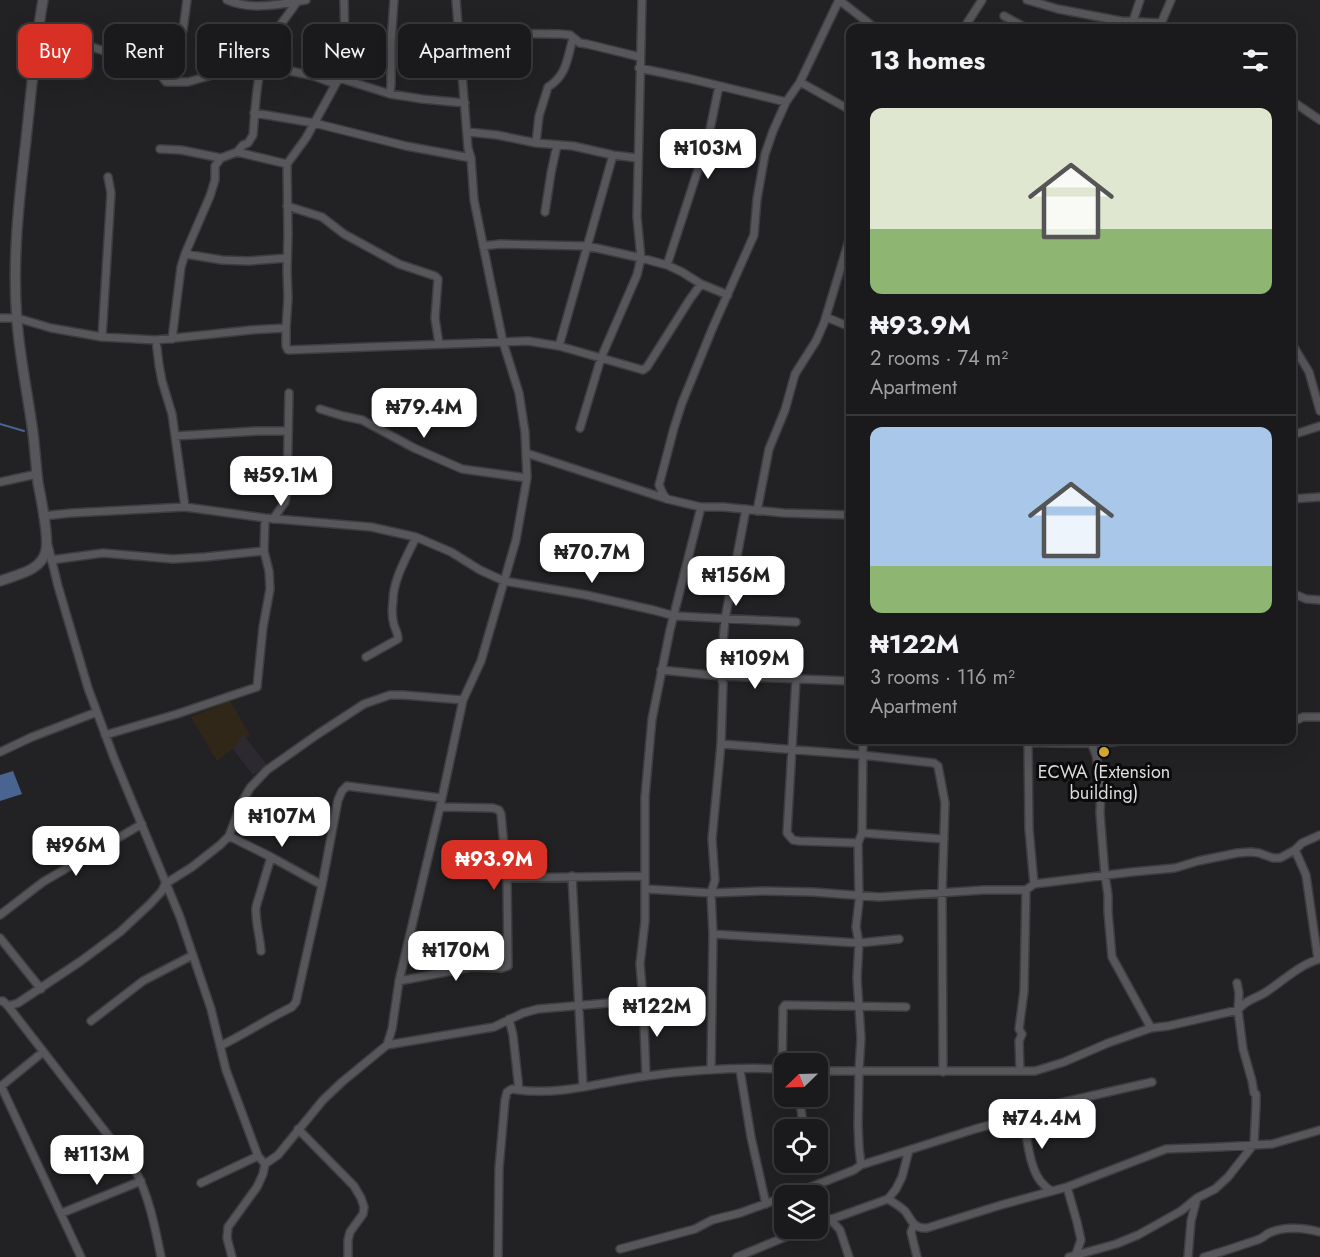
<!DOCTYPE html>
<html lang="en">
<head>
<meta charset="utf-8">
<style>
  body { margin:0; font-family:Jost,sans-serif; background:#272628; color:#f1f3f6; height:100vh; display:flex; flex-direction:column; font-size:22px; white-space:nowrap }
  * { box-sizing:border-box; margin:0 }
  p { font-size:20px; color:#9fa0a3 }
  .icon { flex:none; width:33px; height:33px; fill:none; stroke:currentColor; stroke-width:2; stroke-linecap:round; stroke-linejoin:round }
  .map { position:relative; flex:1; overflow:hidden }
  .drawer { position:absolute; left:846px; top:24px; width:450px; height:720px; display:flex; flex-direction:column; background:#1a191b; border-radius:12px; box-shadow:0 6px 24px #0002,0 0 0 2px #38383a }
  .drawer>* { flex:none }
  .top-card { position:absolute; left:18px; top:24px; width:570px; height:54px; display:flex; gap:12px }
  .needle { width:39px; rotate:247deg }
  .buttons { position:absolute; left:774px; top:1053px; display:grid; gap:12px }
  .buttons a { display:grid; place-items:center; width:54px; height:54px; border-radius:12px; background:#1a191b; box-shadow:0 6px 24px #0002,0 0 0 2px #38383a; font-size:30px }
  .price { position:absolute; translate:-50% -51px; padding:0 14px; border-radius:12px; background:#fff; color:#222; font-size:20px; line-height:39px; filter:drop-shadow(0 2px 3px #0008) }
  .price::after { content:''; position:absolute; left:50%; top:36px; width:18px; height:14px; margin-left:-9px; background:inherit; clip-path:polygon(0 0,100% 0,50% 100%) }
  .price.current { background:#d93025; color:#fff }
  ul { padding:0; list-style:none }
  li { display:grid; align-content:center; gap:12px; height:318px; padding:0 24px }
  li+li { border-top:2px solid #38383a }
  li span { display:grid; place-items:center; height:186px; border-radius:12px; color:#555 }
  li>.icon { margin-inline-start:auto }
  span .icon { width:108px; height:108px; fill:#fffc; stroke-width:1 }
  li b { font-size:26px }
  h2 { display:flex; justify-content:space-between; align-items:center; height:72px; padding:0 24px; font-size:26px }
  .pill { padding:0 21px; border-radius:12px; background:#1a191b; box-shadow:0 6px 24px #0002,0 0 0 2px #38383a; font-size:21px; line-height:54px }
  .pill.current { background:#d93025; color:#fff }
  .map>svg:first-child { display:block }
  .commercial { fill:#312718 }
  .built { fill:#2c2931 }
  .water { fill:#496490 }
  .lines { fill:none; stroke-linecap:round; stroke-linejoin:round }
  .stream { stroke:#496490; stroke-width:2 }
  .street-casing { stroke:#3e3d3f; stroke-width:10 }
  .secondary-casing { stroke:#3e3d3f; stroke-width:12 }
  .street { stroke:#57565a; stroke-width:7 }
  .secondary { stroke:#57565a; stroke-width:9 }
  .poi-dot { fill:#ddb133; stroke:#0b0b0c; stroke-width:2 }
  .labels { text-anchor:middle; stroke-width:6; stroke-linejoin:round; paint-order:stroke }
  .poi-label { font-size:18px; fill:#dbdbdd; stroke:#0b0b0c }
</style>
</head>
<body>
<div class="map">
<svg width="1320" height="1257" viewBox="0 0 1320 1257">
  <rect width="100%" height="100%" fill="#222124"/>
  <path class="commercial" d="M230,701L250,735L217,761L191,717Z"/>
  <path class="built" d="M243,734L267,765L253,775L232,748L235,747Z"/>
  <path class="water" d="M13,771L22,794L0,801V775Z"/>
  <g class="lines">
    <path class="stream" d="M0,424L24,431"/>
    <g class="street-casing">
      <path id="street" d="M187,0L183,30L163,73V78L166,82H188L212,75H259
        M227,0C252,11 280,4 306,0
        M344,0L345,46L342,67L339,78L306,138L287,164L288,234L287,271L288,298L286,328V346L288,350L528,341L559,346L643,370L647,367L690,299L701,284
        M839,0L875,28
        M1027,0L1058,9L1121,21L1160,23
        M1004,16L1026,28
        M1133,21L1140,0
        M964,28L982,0
        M1159,28L1171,0
        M460,33L560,34L570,35L580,43L587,44L640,57
        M37,37C65,38 89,45 115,55
        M262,65L314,76L335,84
        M639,68L687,78L786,102
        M339,78L390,94L422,99L465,103
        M800,82L850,110
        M390,94L391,84V43L394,0
        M1292,101L1320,120
        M254,113L314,123L406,146L471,158
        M468,132L497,135L536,143L573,146L613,155L637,158
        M536,143L539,116L548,87C567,75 567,59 573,38
        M160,149L181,150L221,158
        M237,152L287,164
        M287,206L322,217L344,234L399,264L435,276L438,279L435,318L439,344
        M545,212L551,173L557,145
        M483,246L500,244L587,246L641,258L667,265L682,272L701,284L728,295
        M185,254L222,260L248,261L287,258
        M667,265L708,139L719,86
        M826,317L850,327
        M0,318H17L51,328L102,337L156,340L251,330L286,328
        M102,337L111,193L108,177
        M172,339L181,267L185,254L210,196L215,180V166L221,158L237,152L243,145L248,143L253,135C256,101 256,65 274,35C281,22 291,12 298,0
        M156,340L159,365L162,381L172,414L185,507
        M1292,344L1309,372L1320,411
        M559,346L613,155
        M320,409L343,416L362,420L414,448L462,469L527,478
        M580,428L601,358L637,275L641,258L637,217L642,0
        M1292,435L1320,426
        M175,436L258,431H288
        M526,453L667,499L701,507H723L784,513L850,515
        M0,482L37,474
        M667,499L663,494L659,485L674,428L682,403L713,327L754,235L757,199L765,154L773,131L786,102L800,82L839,0
        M1292,499L1320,497
        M757,511L769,449L785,410L795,374L816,341L824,323L850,237
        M43,516L71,513L185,507L265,518L371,527L416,537L451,552L480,570L504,581L586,595L653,610L675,616L796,622
        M273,519L285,502L287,490L289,393
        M48,545L58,586L88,688L114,758L180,917L211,1009L226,1070L258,1156L265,1164L278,1155L323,1100L342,1082L387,1045L392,1029L399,981L414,917L440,807L463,700L481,661L516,540L527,478L525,432L519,393L503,342L491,284L474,200L471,158L468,148L456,0
        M51,560L103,553L173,559L205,557L264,551
        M1292,593L1306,599L1320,600
        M366,657L398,639C398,633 396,631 394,625C392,618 392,608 393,601C393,579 407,557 416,537
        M661,670L720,676L850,681
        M796,679L787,833L793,840L799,841L858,843
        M1292,722L1303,717H1320
        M105,735L177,714L257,687L263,627L270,589L269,571L264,551L265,518
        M1025,740L1028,743L1029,829L1034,884
        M1090,740L1096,755L1101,786L1100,813L1102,839L1105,875L1108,895V912L1112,957L1151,1028
        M1223,740H1235
        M1028,743C1058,742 1096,746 1125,740
        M721,744L862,755L934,763L938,766L945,803L942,893L943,1072
        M0,752L32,737L97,712
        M862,833L944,839
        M229,836L271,857L322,885
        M1295,850L1306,875L1318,959
        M572,876L583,1086
        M507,878L644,876
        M646,889L711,893L763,891L813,892L879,897L983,890H1026L1034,884L1132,872L1175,868L1198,861L1237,853L1251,852L1259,853L1273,858H1280L1295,850L1302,843L1320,835
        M0,915L43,882L142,824
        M713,934L859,943L899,939
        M0,938L41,989
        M261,951C260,936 255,921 256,907L271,857
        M399,981L472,967L502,968L508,966L507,878L501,814L499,810L493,808L440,807
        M643,1000L646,1076
        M0,1001H3L8,1006L135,1170C149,1196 155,1227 161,1257
        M8,1006L18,1003L81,961L120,932L150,904L162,891L165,884L192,867L220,845L229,836L241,804L250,788L267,770L318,734L364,704L390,695H403L463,700
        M91,1021L143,981L193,955
        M387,1045L494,1027L523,1013L538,1009L643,1000L640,964L645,921V797L652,719L670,630L701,507
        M220,1046C245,1034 267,1019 292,1007L296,1002L322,885L338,800L342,791L347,786L441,798
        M782,1069L783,1008L785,1005L906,1007
        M711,1070L713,934L711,893L715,880L712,839L721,744L723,683L720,676L725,619L746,509
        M740,1070L751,1137L766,1204
        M818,1071H1035L1064,1062L1108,1043L1151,1028L1168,1026L1238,1010C1245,1000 1257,998 1266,992C1283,981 1300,964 1320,959
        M1020,1071L1019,1041L1022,1034L1019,1029L1024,991L1026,890
        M1,1086L81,1257
        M0,1087L43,1052
        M519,1090C560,1096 606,1081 647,1076C691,1070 740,1067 784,1069
        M799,1096L804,1130
        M1023,1116C1027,1136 1029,1172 1044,1185C1046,1188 1049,1189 1052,1191
        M298,1129L354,1186L361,1198L364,1207L363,1214L350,1232L348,1240V1257
        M861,1165L859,1147L858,1125L859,1070L861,1038L857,978L859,943L856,927L859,901L858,843L862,833L863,740
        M201,1183L258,1156
        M1067,1187L1077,1222L1081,1240L1076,1254
        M788,1196L854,1170L861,1165L909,1150
        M888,1199C894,1203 900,1206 905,1211C912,1220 913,1229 927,1228L1001,1205L1067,1187L1166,1149L1220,1147L1272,1144L1320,1130
        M62,1213L141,1181
        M830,1219L840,1230L849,1257
        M818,1224L888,1199L896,1189L902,1177L909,1150L975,1129L1023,1116L1051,1105L1152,1082
        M914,1225L911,1232L917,1257
        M620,1249L695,1229L712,1220L740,1213L784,1197
        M232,1257L227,1238L228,1227L257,1187L263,1174L265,1164
        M498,1257L499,1168L505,1100L507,1092L512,1089L519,1090L513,1035L509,1019
        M737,1257L807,1228
        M1069,1257L1116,1244L1138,1235L1181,1211L1197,1198L1215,1189L1228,1177L1254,1144L1256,1105V1094L1254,1093L1252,1081L1243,1049L1238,1010L1239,993L1237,983
        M1188,1257L1191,1221L1197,1198
        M1204,1257C1222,1252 1239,1246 1257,1240C1262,1239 1265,1235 1269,1233C1285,1226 1304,1228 1320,1232"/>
    </g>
    <g class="secondary-casing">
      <path id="secondary" d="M0,581C18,574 42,571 46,550C49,537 41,498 38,483C36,466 35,450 33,433C28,396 20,359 17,321C12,261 19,199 26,140C31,93 35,46 43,0"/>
    </g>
    <use href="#street" class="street"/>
    <use href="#secondary" class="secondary"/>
  </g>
  <circle class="poi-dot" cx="1104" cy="752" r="6"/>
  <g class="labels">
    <g class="poi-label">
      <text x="1104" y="778">ECWA (Extension<tspan x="1104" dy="21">building)</tspan></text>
    </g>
  </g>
</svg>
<div class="buttons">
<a><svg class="needle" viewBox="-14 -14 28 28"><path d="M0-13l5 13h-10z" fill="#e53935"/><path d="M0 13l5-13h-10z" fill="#9fa0a3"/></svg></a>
<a><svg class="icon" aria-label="locate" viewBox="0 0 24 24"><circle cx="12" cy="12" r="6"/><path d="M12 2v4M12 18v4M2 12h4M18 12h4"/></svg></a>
<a><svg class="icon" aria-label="layers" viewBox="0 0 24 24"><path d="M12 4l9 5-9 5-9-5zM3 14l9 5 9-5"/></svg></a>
</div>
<b class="price" style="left:708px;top:180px">₦103M</b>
<b class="price" style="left:424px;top:439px">₦79.4M</b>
<b class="price" style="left:281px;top:507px">₦59.1M</b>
<b class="price" style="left:592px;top:584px">₦70.7M</b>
<b class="price" style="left:736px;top:607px">₦156M</b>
<b class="price" style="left:755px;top:690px">₦109M</b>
<b class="price" style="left:282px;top:848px">₦107M</b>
<b class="price" style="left:76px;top:877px">₦96M</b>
<b class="price current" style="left:494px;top:891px">₦93.9M</b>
<b class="price" style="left:456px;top:982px">₦170M</b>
<b class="price" style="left:657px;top:1038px">₦122M</b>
<b class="price" style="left:1042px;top:1150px">₦74.4M</b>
<b class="price" style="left:97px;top:1186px">₦113M</b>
<div class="top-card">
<a class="pill current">Buy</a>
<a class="pill">Rent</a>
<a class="pill">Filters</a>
<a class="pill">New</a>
<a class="pill">Apartment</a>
</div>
<section class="drawer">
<h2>13 homes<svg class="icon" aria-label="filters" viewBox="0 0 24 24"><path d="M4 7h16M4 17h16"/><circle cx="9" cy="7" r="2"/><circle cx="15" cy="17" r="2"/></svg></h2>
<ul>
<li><span style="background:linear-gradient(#dfe7d0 65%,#8fb573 0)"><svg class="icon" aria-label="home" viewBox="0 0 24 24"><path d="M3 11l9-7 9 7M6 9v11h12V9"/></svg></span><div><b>₦93.9M</b><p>2 rooms · 74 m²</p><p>Apartment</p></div></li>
<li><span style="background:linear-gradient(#a9c7e8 75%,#8fb573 0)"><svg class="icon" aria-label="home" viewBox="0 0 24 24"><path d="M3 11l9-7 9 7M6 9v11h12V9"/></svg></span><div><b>₦122M</b><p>3 rooms · 116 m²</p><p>Apartment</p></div></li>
</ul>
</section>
</div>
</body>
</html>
